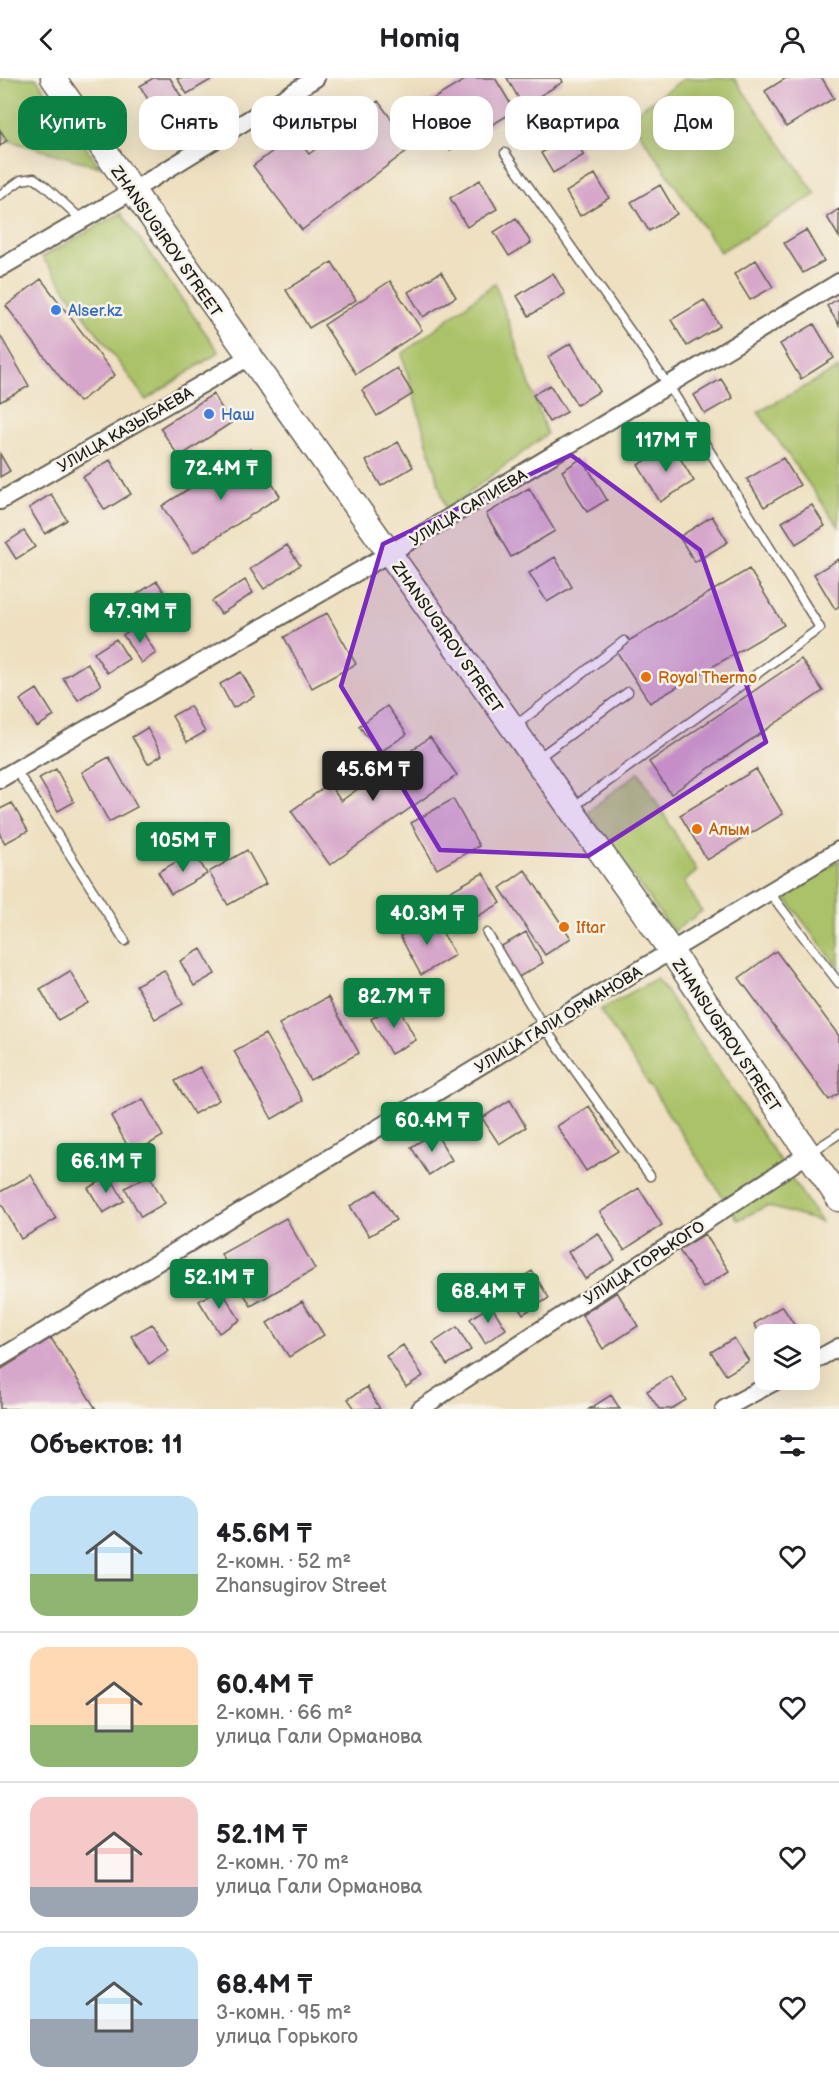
<!DOCTYPE html>
<html lang="ru">
<head>
<meta charset="utf-8">
<style>
  body { margin:0; font-family:"Balsamiq Sans",sans-serif; background:#f2f2f2; color:#202124; height:100vh; display:flex; flex-direction:column; font-size:22px; white-space:nowrap }
  * { box-sizing:border-box; margin:0 }
  p { font-size:20px; color:#757577 }
  .icon { flex:none; width:33px; height:33px; fill:none; stroke:currentColor; stroke-width:2; stroke-linecap:round; stroke-linejoin:round }
  .map { position:relative; height:1331px; overflow:hidden }
  .panel { display:flex; flex-direction:column; background:#fff; flex:1 }
  .panel>* { flex:none }
  .guide { position:absolute; left:18px; top:18px; width:804px; height:54px; display:flex; gap:12px }
  .fabs { position:absolute; left:754px; top:1246px; display:grid; gap:12px }
  .fabs a { display:grid; place-items:center; width:66px; height:66px; border-radius:12px; background:#fff; box-shadow:0 6px 24px #0002; font-size:30px }
  .price { position:absolute; translate:-50% -51px; padding:0 14px; border-radius:6px; background:#0b8043; color:#fff; font-size:20px; line-height:39px; filter:drop-shadow(0 2px 3px #0008) }
  .price::after { content:''; position:absolute; left:50%; top:36px; width:18px; height:14px; margin-left:-9px; background:inherit; clip-path:polygon(0 0,100% 0,50% 100%) }
  .price.active { background:#222; color:#fff }
  ul { padding:0; list-style:none }
  li { display:flex; align-items:center; gap:18px; height:150px; padding:0 30px }
  li+li { border-top:2px solid #e0e0e0 }
  li span { display:grid; place-items:center; flex:none; width:168px; height:120px; border-radius:18px; color:#555 }
  li>.icon { margin-inline-start:auto }
  span .icon { width:72px; height:72px; fill:#fffc; stroke-width:1 }
  li b { font-size:26px }
  h2 { display:flex; justify-content:space-between; align-items:center; height:72px; padding:0 30px; font-size:26px }
  .chip { padding:0 21px; border-radius:18px; background:#fff; box-shadow:0 6px 24px #0002; font-size:21px; line-height:54px }
  .chip.active { background:#0b8043; color:#fff }
  header { display:flex; justify-content:space-between; align-items:center; height:78px; padding:0 30px; background:#fff; font-size:27px; font-weight:800 }
  .map>svg:first-child { display:block }
  .green { fill:#aac267; stroke:#636f42; stroke-width:1.5 }
  .building { fill:#d7a7cb }
  .lines { fill:none; stroke-linecap:round; stroke-linejoin:round }
  .lane-casing { stroke:#666155; stroke-width:11 }
  .street-casing { stroke:#666155; stroke-width:20 }
  .secondary-casing { stroke:#666155; stroke-width:27 }
  .lane { stroke:#fff; stroke-width:8 }
  .street { stroke:#fff; stroke-width:16 }
  .secondary { stroke:#fff; stroke-width:24 }
  .marked { fill:#7b2cbf; fill-opacity:0.2; stroke:#7b2cbf; stroke-width:4.5; stroke-linejoin:round }
  .shop-dot { fill:#3f7fe0; stroke:#f7f3e8; stroke-width:2 }
  .food-dot { fill:#e8710a; stroke:#f7f3e8; stroke-width:2 }
  .labels { text-anchor:middle; stroke-width:5; stroke-linejoin:round; paint-order:stroke }
  .street-label { font-size:16px; fill:#1c1c1c; stroke:#f7f3e8 }
  .shop-label { font-size:16px; fill:#366cbe; stroke:#f7f3e8; text-anchor:start }
  .food-label { font-size:16px; fill:#c56008; stroke:#f7f3e8; text-anchor:start }
</style>
</head>
<body>
<header><svg class="icon" aria-label="back" viewBox="0 0 24 24"><path d="M15 5l-7 7 7 7"/></svg>Homiq<svg class="icon" aria-label="person" viewBox="0 0 24 24"><circle cx="12" cy="8" r="4"/><path d="M4 21q1-7 8-7t8 7"/></svg></header>
<div class="map">
<svg width="839" height="1331" viewBox="0 0 839 1331">
  <rect width="100%" height="100%" fill="#f7f3e8"/>
  <filter id="ink" filterUnits="userSpaceOnUse"><feTurbulence type="fractalNoise" baseFrequency=".0167" numOctaves="2"/><feDisplacementMap in="SourceGraphic" scale="12" xChannelSelector="R" yChannelSelector="G"/><feConvolveMatrix kernelMatrix="1 2 1 2 8 2 1 2 1" color-interpolation-filters="sRGB"/></filter>
  <filter id="wash" filterUnits="userSpaceOnUse"><feTurbulence type="fractalNoise" baseFrequency=".008" numOctaves="4" result="noise"/><feDisplacementMap in="SourceGraphic" scale="24" xChannelSelector="R" yChannelSelector="G"/><feGaussianBlur stdDeviation="1.35" result="paint"/><feColorMatrix in="noise" values="0 0 0 0 0 0 0 0 0 0 0 0 0 0 0 0 0 1.4 0 .05"/><feComposite in="paint" operator="in"/></filter>
  <g filter="url(#wash)">
    <rect width="100%" height="100%" fill="#eee0c0"/>
    <path class="green" d="M0,0H36L100,89L7,62L0,52Z
      M685,0H734L816,116L720,174L629,39Z
      M121,135L219,274L146,322L42,179Z
      M495,205L547,356L446,432L402,276Z
      M839,290V449L758,334Z
      M639,694L697,793L684,804L702,833L673,854L587,734Z
      M839,782V890L782,816Z
      M657,900L821,1144L767,1128L738,1142L600,932Z"/>
    <g id="blocks">
      <path class="building" d="M153,0H170L182,20L156,35L140,8Z
        M177,0H214L187,16Z
        M468,0H495L515,33L450,72L423,27Z
        M507,0H561L563,4L523,28Z
        M786,0H822L834,20L786,49L765,13Z
        M378,23L412,69L302,152L253,88L294,57L309,76Z
        M0,52L7,62L0,68Z
        M571,57L584,77L553,95L541,75Z
        M595,96L609,120L580,138L566,114Z
        M480,102L497,131L467,149L450,120Z
        M660,107L677,136L649,153L631,124Z
        M839,131V159L827,139Z
        M516,140L531,165L509,178L494,154Z
        M806,152L824,183L803,195L784,165Z
        M756,182L773,209L750,222L734,196Z
        M332,184L356,222L309,250L286,212Z
        M441,194L456,219L423,239L408,214Z
        M553,195L565,216L529,238L517,218Z
        M41,201L115,297L79,324L6,228Z
        M390,203L422,252L356,296L324,247Z
        M839,220V247L827,228Z
        M704,222L720,248L687,268L671,242Z
        M814,246L834,280L801,301L780,266Z
        M0,257L29,308L0,324Z
        M571,265L600,313L577,327L548,279Z
        M397,290L413,316L377,338L362,312Z
        M721,301L733,320L705,336L694,317Z
        M550,307L567,334L549,344L533,317Z
        M213,316L231,345L179,379L160,350Z
        M398,364L413,389L381,408L366,383Z
        M672,367L694,403L660,424L638,387Z
        M250,371L280,418L193,475L162,428Z
        M0,376L10,393L0,399Z
        M582,380L607,422L587,434L562,393Z
        M783,380L800,407L764,429L747,401Z
        M110,382L131,416L105,432L83,399Z
        M529,410L555,453L511,479L486,436Z
        M51,416L67,442L45,456L29,430Z
        M812,427L825,448L796,466L782,444Z
        M712,438L728,464L695,484L679,459Z
        M24,453L35,469L16,481L6,465Z
        M287,467L300,487L264,511L250,491Z
        M555,479L572,509L547,524L529,495Z
        M839,481V528L835,531L814,496Z
        M749,491L784,547L650,625L615,571Z
        M245,502L253,515L221,536L212,523Z
        M157,503L169,522L146,537L134,518Z
        M327,535L356,586L312,610L284,559Z
        M138,547L156,575L141,585L123,557Z
        M116,561L129,581L107,595L94,575Z
        M801,581L823,613L671,716L649,684Z
        M87,585L101,607L78,622L63,600Z
        M241,594L255,618L233,630L220,606Z
        M37,611L54,638L37,649L20,622Z
        M190,628L205,654L187,664L172,638Z
        M387,628L407,656L379,675L359,648Z
        M147,650L162,677L148,686L132,659Z
        M430,659L457,697L330,787L291,733L329,706L341,723Z
        M109,679L137,729L109,744L82,694Z
        M56,691L74,724L58,733L39,700Z
        M756,691L783,736L707,782L680,737Z
        M453,721L479,768L437,791L411,745Z
        M12,725L28,753L5,765L0,757V731Z
        M247,772L266,806L228,827L209,794Z
        M194,774L207,796L171,816L158,794Z
        M525,792L571,860L545,877L500,810Z
        M483,795L501,825L457,850L440,819Z
        M434,839L455,877L421,897L400,858Z
        M526,854L543,885L517,900L500,869Z
        M201,871L215,896L194,908L180,883Z
        M776,873L839,958V1015L829,1022L739,900Z
        M164,892L183,926L155,941L136,907Z
        M70,893L88,925L58,942L40,911Z
        M328,919L359,975L310,1002L279,946Z
        M397,926L416,962L391,976L371,941Z
        M265,956L303,1023L272,1041L234,973Z
        M200,989L219,1022L194,1036L175,1003Z
        M143,1021L163,1058L132,1076L111,1038Z
        M510,1022L526,1049L499,1066L482,1040Z
        M589,1028L618,1073L586,1093L557,1048Z
        M435,1054L452,1082L429,1097L411,1069Z
        M31,1097L56,1141L21,1161L0,1123V1114Z
        M149,1097L165,1125L141,1139L125,1110Z
        M110,1098L124,1123L103,1135L88,1110Z
        M639,1110L662,1147L624,1172L600,1134Z
        M377,1112L396,1142L369,1158L350,1128Z
        M286,1140L315,1191L251,1228L221,1176Z
        M598,1155L615,1182L585,1201L568,1174Z
        M705,1156L729,1193L703,1210L679,1172Z
        M532,1193L549,1220L523,1236L506,1209Z
        M220,1210L240,1242L219,1255L199,1223Z
        M617,1214L638,1248L603,1271L582,1237Z
        M302,1223L324,1257L289,1279L267,1245Z
        M491,1227L506,1251L485,1265L470,1241Z
        M782,1228L799,1254L794,1257H765V1263L754,1246Z
        M152,1246L169,1273L149,1286L131,1258Z
        M457,1249L471,1272L447,1287L433,1265Z
        M51,1260L96,1331H0V1292Z
        M734,1260L749,1283L726,1297L711,1274Z
        M403,1267L423,1298L406,1309L386,1278Z
        M671,1298L686,1322L671,1331H659L647,1313Z
        M367,1309L380,1331H355L348,1321Z
        M611,1317L620,1331H589Z"/>
    </g>
  </g>
  <g filter="url(#ink)">
    <use href="#blocks" fill-opacity="0" stroke="#666155" stroke-width="1.5"/>
    <g class="lines">
      <g class="lane-casing">
        <path id="lane" d="M505,75L669,308L820,550L573,729
          M0,117L21,102L34,100L45,108L82,142
          M515,648L624,563
          M538,680L628,614
          M16,692L125,863
          M769,814L839,905
          M487,855L544,949L650,1098
          M810,1075L839,1056"/>
      </g>
      <g class="street-casing">
        <path id="street" d="M0,190L132,113L316,0
          M0,423L249,279
          M0,701L390,475L839,204
          M0,1280L544,949L839,772
          M810,1285L839,1269
          M420,1331L808,1076
          M724,1331L778,1302"/>
      </g>
      <g class="secondary-casing">
        <path id="secondary" d="M53,0L671,873L839,1121"/>
      </g>
      <use href="#lane" class="lane"/>
      <use href="#street" class="street"/>
      <use href="#secondary" class="secondary"/>
    </g>
  </g>
  <path class="marked" d="M571,377L700,472L766,664L588,778L440,772L341,608L383,466Z"/>
  <g class="shop-dot">
    <circle cx="56" cy="232" r="6"/>
    <circle cx="209" cy="336" r="6"/>
  </g>
  <g class="food-dot">
    <circle cx="646" cy="599" r="6"/>
    <circle cx="697" cy="751" r="6"/>
    <circle cx="564" cy="849" r="6"/>
  </g>
  <g class="labels">
    <g class="street-label">
      <text transform="translate(167 163) rotate(55)" y="6">ZHANSUGIROV STREET</text>
      <text transform="translate(125 351) rotate(-30)" y="6">УЛИЦА КАЗЫБАЕВА</text>
      <text transform="translate(468 429) rotate(-31)" y="6">УЛИЦА САПИЕВА</text>
      <text transform="translate(448 559) rotate(55)" y="6">ZHANSUGIROV STREET</text>
      <text transform="translate(558 941) rotate(-31)" y="6">УЛИЦА ГАЛИ ОРМАНОВА</text>
      <text transform="translate(727 957) rotate(56)" y="6">ZHANSUGIROV STREET</text>
      <text transform="translate(644 1184) rotate(-33)" y="6">УЛИЦА ГОРЬКОГО</text>
    </g>
    <g class="shop-label">
      <text x="68" y="238">Alser.kz</text>
      <text x="221" y="342">Наш</text>
    </g>
    <g class="food-label">
      <text x="658" y="605">Royal Thermo</text>
      <text x="709" y="757">Алым</text>
      <text x="576" y="855">Iftar</text>
    </g>
  </g>
</svg>
<div class="fabs">
<a><svg class="icon" aria-label="layers" viewBox="0 0 24 24"><path d="M12 4l9 5-9 5-9-5zM3 14l9 5 9-5"/></svg></a>
</div>
<b class="price" style="left:666px;top:395px">117M ₸</b>
<b class="price" style="left:221px;top:423px">72.4M ₸</b>
<b class="price" style="left:140px;top:566px">47.9M ₸</b>
<b class="price active" style="left:373px;top:724px">45.6M ₸</b>
<b class="price" style="left:183px;top:795px">105M ₸</b>
<b class="price" style="left:427px;top:868px">40.3M ₸</b>
<b class="price" style="left:394px;top:951px">82.7M ₸</b>
<b class="price" style="left:432px;top:1075px">60.4M ₸</b>
<b class="price" style="left:106px;top:1116px">66.1M ₸</b>
<b class="price" style="left:219px;top:1232px">52.1M ₸</b>
<b class="price" style="left:488px;top:1246px">68.4M ₸</b>
<div class="guide">
<a class="chip active">Купить</a>
<a class="chip">Снять</a>
<a class="chip">Фильтры</a>
<a class="chip">Новое</a>
<a class="chip">Квартира</a>
<a class="chip">Дом</a>
</div>
</div>
<section class="panel">
<h2>Объектов: 11<svg class="icon" aria-label="filters" viewBox="0 0 24 24"><path d="M4 7h16M4 17h16"/><circle cx="9" cy="7" r="2"/><circle cx="15" cy="17" r="2"/></svg></h2>
<ul>
<li><span style="background:linear-gradient(#bfe0f5 65%,#8fb573 0)"><svg class="icon" aria-label="home" viewBox="0 0 24 24"><path d="M3 11l9-7 9 7M6 9v11h12V9"/></svg></span><div><b>45.6M ₸</b><p>2-комн. · 52 m²</p><p>Zhansugirov Street</p></div><svg class="icon" aria-label="heart" viewBox="0 0 24 24"><path d="M12 20l-8-8c-3-5 5-10 8-4 3-6 11-1 8 4z"/></svg></li>
<li><span style="background:linear-gradient(#ffd9b3 65%,#8fb573 0)"><svg class="icon" aria-label="home" viewBox="0 0 24 24"><path d="M3 11l9-7 9 7M6 9v11h12V9"/></svg></span><div><b>60.4M ₸</b><p>2-комн. · 66 m²</p><p>улица Гали Орманова</p></div><svg class="icon" aria-label="heart" viewBox="0 0 24 24"><path d="M12 20l-8-8c-3-5 5-10 8-4 3-6 11-1 8 4z"/></svg></li>
<li><span style="background:linear-gradient(#f6c9c9 75%,#9aa5b1 0)"><svg class="icon" aria-label="home" viewBox="0 0 24 24"><path d="M3 11l9-7 9 7M6 9v11h12V9"/></svg></span><div><b>52.1M ₸</b><p>2-комн. · 70 m²</p><p>улица Гали Орманова</p></div><svg class="icon" aria-label="heart" viewBox="0 0 24 24"><path d="M12 20l-8-8c-3-5 5-10 8-4 3-6 11-1 8 4z"/></svg></li>
<li><span style="background:linear-gradient(#bfe0f5 60%,#9aa5b1 0)"><svg class="icon" aria-label="home" viewBox="0 0 24 24"><path d="M3 11l9-7 9 7M6 9v11h12V9"/></svg></span><div><b>68.4M ₸</b><p>3-комн. · 95 m²</p><p>улица Горького</p></div><svg class="icon" aria-label="heart" viewBox="0 0 24 24"><path d="M12 20l-8-8c-3-5 5-10 8-4 3-6 11-1 8 4z"/></svg></li>
</ul>
</section>
</body>
</html>
